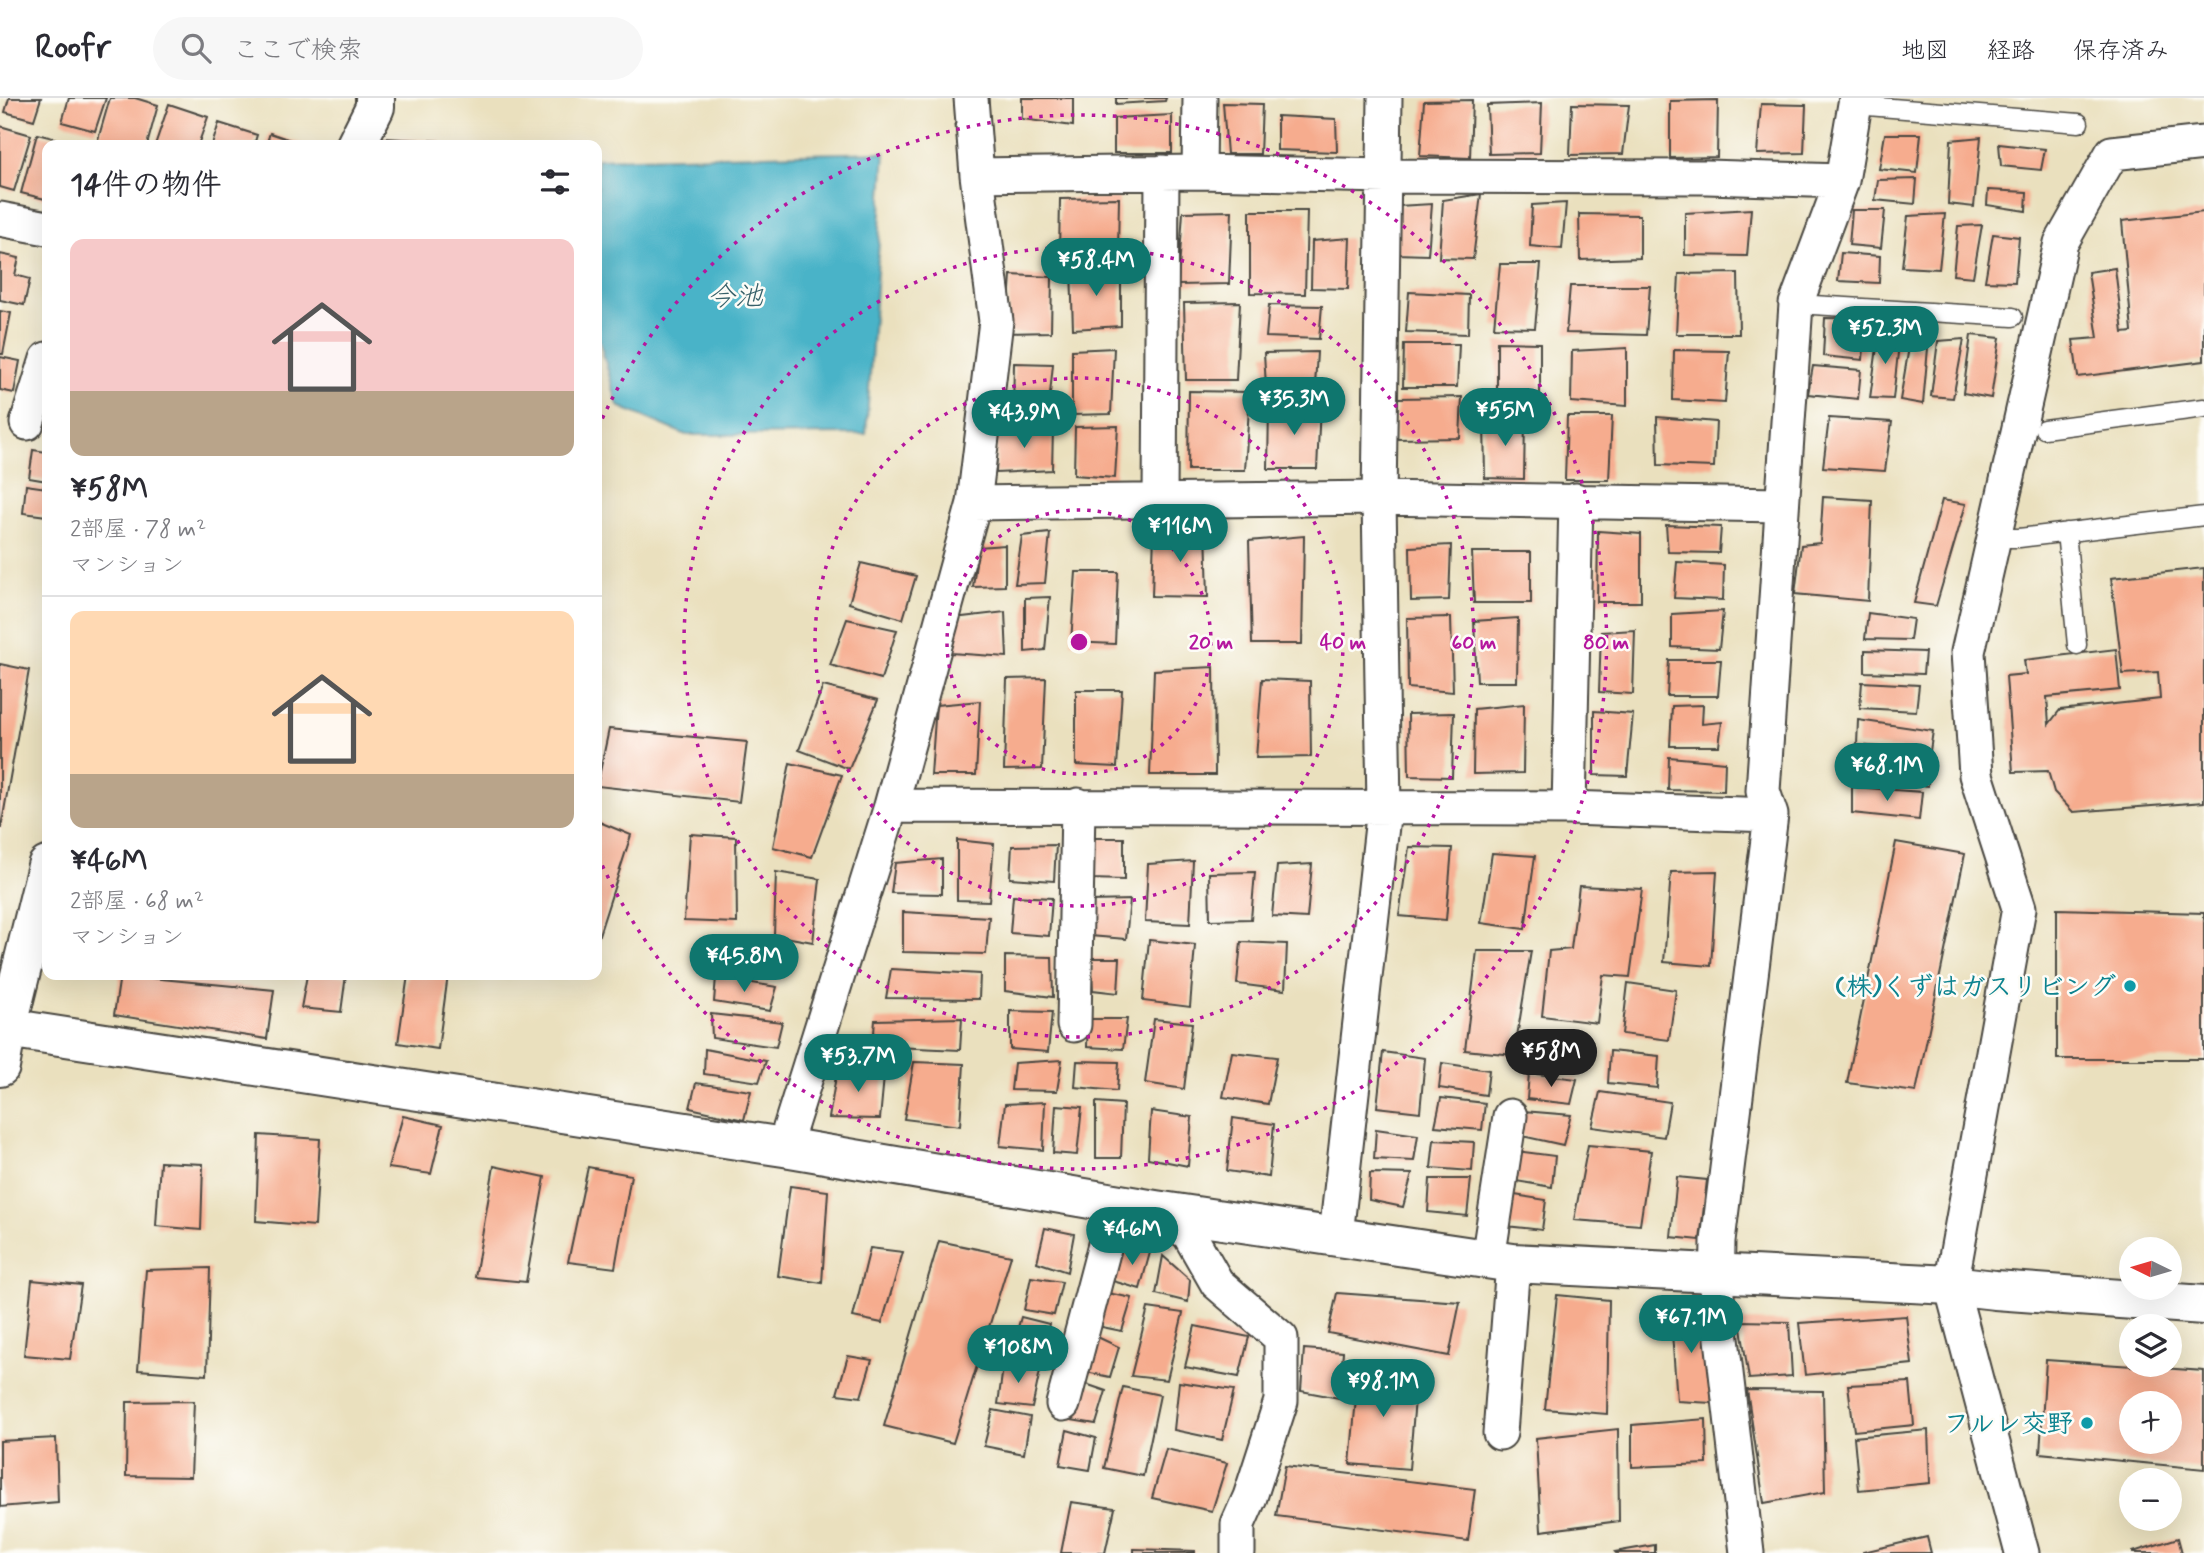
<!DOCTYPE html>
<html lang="ja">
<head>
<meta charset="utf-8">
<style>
  body { margin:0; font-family:Mynerve,"Klee One",sans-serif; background:#f7f7f7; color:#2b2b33; height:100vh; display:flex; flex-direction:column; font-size:26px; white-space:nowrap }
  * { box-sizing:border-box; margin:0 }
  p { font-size:23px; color:#7c7c81 }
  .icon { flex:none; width:38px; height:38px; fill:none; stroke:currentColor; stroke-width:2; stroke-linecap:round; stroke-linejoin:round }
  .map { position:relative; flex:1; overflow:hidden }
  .drawer { position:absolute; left:42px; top:42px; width:560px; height:840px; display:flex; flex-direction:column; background:#fff; border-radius:14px; box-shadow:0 7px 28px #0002 }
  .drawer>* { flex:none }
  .needle { width:46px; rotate:275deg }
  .fabs { position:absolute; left:2119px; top:1139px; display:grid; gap:14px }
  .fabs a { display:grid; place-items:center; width:63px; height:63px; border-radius:50%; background:#fff; box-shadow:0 7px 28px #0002; font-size:35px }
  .price { position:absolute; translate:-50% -60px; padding:0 16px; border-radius:24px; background:#0f766e; color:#fff; font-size:23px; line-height:46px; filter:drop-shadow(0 2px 4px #0008) }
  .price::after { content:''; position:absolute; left:50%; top:42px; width:21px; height:16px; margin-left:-10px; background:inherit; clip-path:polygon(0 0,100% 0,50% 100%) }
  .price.on { background:#222; color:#fff }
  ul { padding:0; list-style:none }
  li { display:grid; align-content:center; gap:14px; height:371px; padding:0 28px }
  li+li { border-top:2px solid #e1e1e2 }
  li span { display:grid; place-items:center; height:217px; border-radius:14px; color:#555 }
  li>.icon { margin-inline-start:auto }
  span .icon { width:126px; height:126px; fill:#fffc; stroke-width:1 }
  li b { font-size:30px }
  h2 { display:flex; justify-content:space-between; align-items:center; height:84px; padding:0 28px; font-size:30px }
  header { display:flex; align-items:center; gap:42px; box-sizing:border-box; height:98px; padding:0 35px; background:#fff; border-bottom:2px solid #e1e1e2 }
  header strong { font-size:33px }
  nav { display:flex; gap:38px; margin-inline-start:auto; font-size:24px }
  .search { width:490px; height:63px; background:#f7f7f7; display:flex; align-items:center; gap:18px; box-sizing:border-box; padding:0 24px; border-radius:38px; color:#7c7c81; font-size:26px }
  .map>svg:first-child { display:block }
  .water { fill:#4ab3c8; stroke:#3a6f7a; stroke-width:2 }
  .building { fill:#f6ac8e; fill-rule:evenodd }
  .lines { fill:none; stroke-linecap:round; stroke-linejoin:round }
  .lane-casing { stroke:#484641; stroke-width:21 }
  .street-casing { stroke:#484641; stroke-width:37 }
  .secondary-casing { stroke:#484641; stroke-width:42 }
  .lane { stroke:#fff; stroke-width:18 }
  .street { stroke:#fff; stroke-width:33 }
  .secondary { stroke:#fff; stroke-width:38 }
  .ring { fill:none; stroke:#b5179e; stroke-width:3.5; stroke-dasharray:3.5 7 }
  .culture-dot { fill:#0f9aa8; stroke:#fdfcf7; stroke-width:2.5 }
  .labels { text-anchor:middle; stroke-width:5; stroke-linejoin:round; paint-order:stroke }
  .culture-label { font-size:26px; font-weight:bold; fill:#0d838f; stroke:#fdfcf7; text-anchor:end }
  .water-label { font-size:28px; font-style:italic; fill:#37616a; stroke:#fdfcf7 }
  .centre { fill:#b5179e; stroke:#fdfcf7; stroke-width:3.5 }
  .ring-label { font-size:21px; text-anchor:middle; font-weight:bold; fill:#b5179e; stroke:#fdfcf7; stroke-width:5; stroke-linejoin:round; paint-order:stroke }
</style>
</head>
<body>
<header>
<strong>Roofr</strong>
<div class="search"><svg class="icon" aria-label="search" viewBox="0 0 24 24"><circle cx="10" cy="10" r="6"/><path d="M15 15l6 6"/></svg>ここで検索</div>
<nav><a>地図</a><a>経路</a><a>保存済み</a></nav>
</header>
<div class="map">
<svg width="2204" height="1455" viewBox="0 0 2204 1455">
  <rect width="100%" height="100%" fill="#fdfcf7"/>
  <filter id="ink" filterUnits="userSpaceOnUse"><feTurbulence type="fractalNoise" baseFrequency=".0143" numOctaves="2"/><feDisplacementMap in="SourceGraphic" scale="14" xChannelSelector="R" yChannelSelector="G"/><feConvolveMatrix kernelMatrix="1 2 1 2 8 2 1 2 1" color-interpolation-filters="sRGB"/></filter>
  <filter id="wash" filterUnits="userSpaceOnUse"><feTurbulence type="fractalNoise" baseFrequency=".00686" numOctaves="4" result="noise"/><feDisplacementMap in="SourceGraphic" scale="28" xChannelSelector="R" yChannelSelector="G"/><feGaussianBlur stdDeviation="1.57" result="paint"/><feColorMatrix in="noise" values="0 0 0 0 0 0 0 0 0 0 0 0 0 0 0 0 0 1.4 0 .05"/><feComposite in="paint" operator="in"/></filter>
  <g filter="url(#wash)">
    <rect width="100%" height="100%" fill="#eae0be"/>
    <path class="water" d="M885,54L866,336L686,337L618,308L597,234V61Z"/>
    <g id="blocks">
      <path class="building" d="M9,0H41L34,22L5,14Z
        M69,0H106L95,33L62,24Z
        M110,0H135L158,7L147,47H106L97,45Z
        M1022,0H1073V28L1022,21Z
        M1116,0H1166L1165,3L1116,6Z
        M1472,2L1470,60L1420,58L1424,3Z
        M1718,2L1717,59L1670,60V3Z
        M1223,5L1262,6L1260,56H1227Z
        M1542,5L1540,55L1489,56L1487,7Z
        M169,6L208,19L198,47H155Z
        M1572,6L1629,7L1623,56L1570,57Z
        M1761,6L1806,7L1804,55L1757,56Z
        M1172,17V55H1114V20Z
        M1277,18L1336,21L1337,54L1277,52Z
        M219,25L257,37L254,47H212Z
        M0,28L31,37L14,93L0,89Z
        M270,35L305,47H266Z
        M37,36L61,42L60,47H47V95L45,101L21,95Z
        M1885,36H1921L1917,75L1879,71Z
        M1981,39L1974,109L1948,106L1951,42Z
        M383,40L440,43V47H381Z
        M1999,46L2045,51L2041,72L2001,68Z
        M1917,81L1915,106L1875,102L1878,82Z
        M1988,92L2027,94L2026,113L1987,107Z
        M1481,96L1473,161L1439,160L1443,102Z
        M1119,100L1118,153L1059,157L1060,101Z
        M1566,105L1562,151L1530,148L1532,107Z
        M1432,106L1428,157L1396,156L1398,108Z
        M1751,111L1747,158L1685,157V115Z
        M1852,112H1885L1881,150L1849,147Z
        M1232,113L1229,186L1178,187L1183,114Z
        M1250,113H1307L1305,196L1250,195Z
        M2204,114V263L2078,279L2073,242L2098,240L2088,174L2115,170L2123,235L2132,234L2122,123Z
        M1579,116L1640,117V160L1580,162Z
        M1945,116L1939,171L1902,169L1908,118Z
        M1982,127L1973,179L1953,177L1958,128Z
        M1993,136L2019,139L2015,184L1985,183Z
        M1350,140L1348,191L1311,190L1312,143Z
        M1841,155L1880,158L1879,185L1838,183Z
        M0,156L19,160L15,177L30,181L24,207L0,202Z
        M1500,166H1541L1535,230L1494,229Z
        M1121,170V228L1073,231L1071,171Z
        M1738,175L1739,236H1676L1679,176Z
        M1011,177L1052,179L1051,234L1007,235Z
        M1570,188H1650L1646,237L1566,235Z
        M1409,194L1469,197L1468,236L1406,234Z
        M1240,204L1236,282H1186L1184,205Z
        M1269,207L1322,208L1319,241L1266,239Z
        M0,213L11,215L3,256H0Z
        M1825,220L1866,221L1863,262L1823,258Z
        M1879,235L1900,236L1893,301L1870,300Z
        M1971,237L2000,240L1991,300L1963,295Z
        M1964,241L1953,300L1931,298L1938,243Z
        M1497,244L1540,245V298L1497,297Z
        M1404,246H1459L1457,289H1403Z
        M1909,249L1928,250L1923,306L1900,302Z
        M1114,250L1111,316L1072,317V252Z
        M1627,250V308L1571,304L1572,253Z
        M1674,252L1729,253L1725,305L1673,302Z
        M1317,254L1315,288H1266L1264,255Z
        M0,259L20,263L14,295L0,292Z
        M1014,265L1053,266L1048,316L1013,314Z
        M1813,268L1861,272L1858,301L1808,296Z
        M1189,293L1250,294L1245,372H1188Z
        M1462,299L1460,340L1395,341L1398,300Z
        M1269,308H1320L1317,371H1268Z
        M1567,318H1612L1609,382H1565Z
        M1525,319L1524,381L1485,380L1484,322Z
        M1657,319L1716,324L1714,369L1658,367Z
        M1829,320L1892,324L1885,373L1823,369Z
        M1118,328L1115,380L1074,377L1075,329Z
        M998,329L1053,330L1052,372L996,375Z
        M33,352L47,354V383L29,380Z
        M26,387L47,390V418L23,415Z
        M1823,399L1872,402L1868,503L1795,496L1801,447L1820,445Z
        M1942,402L1966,406L1936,508L1914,505Z
        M1666,427L1721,429L1719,455L1668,454Z
        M1206,431L1208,499L1152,498L1154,435Z
        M1598,433L1641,436V504H1597Z
        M1050,435L1045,485L1015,486L1022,438Z
        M1304,438L1302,546H1252L1249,443Z
        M1005,447V488L973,489L978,449Z
        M1451,447L1449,502L1411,503L1410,449Z
        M1472,454H1531V505H1474Z
        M1677,464L1724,467L1723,502L1674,500Z
        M861,465L916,478L903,521L849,505Z
        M2204,470V704L2073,714L2054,694L2048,673L2013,674L2006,578L2026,576L2024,562L2116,551L2120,592L2047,599L2049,626L2060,612L2160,601L2158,574L2123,576L2111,480Z
        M1076,474H1118L1115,546L1071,544Z
        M1050,499L1045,552L1025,554V500Z
        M1723,513L1719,551L1672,549V516Z
        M1005,514L1007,559L951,555L954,520Z
        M1868,515L1913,521L1910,542L1865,541Z
        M1451,519L1453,594L1408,590L1407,520Z
        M1518,520L1517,584H1477L1474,523Z
        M847,521L897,532L881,581L830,567Z
        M1635,532L1633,596L1599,594L1601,534Z
        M1865,552L1925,554L1923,576L1865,574Z
        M1669,562H1721L1718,598H1667Z
        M0,566L29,572L1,730H0Z
        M1214,569L1215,677H1150L1154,572Z
        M1046,580L1042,671L1004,672L1007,581Z
        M1262,581L1310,583L1311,659L1256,660Z
        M1862,584L1919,587L1916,613L1860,610Z
        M823,588L878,602L849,671L799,652Z
        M1076,592H1122L1117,669L1076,667Z
        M980,603L976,677H931L936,607Z
        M1524,606L1523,675L1473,676L1474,611Z
        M1703,607L1702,626L1722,624L1719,648H1670L1672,608Z
        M1594,613L1633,616L1627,678L1594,677Z
        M1454,615L1452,679L1409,678L1408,616Z
        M1858,622L1933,633L1930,653L1857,647Z
        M609,631L747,644L739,704L597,688Z
        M1669,659L1725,664L1724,693L1668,692Z
        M1855,661L1929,662L1928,688L1855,681Z
        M790,665L842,677L812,759L773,749Z
        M1852,689L1922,694L1919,722L1852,715Z
        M597,723L631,737L597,843Z
        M690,736L736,739L737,825L684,823Z
        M1093,740H1124V782L1091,781Z
        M957,742L994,746L989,803L957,802Z
        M1896,744L1965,756L1916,994L1847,985Z
        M1056,747L1054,783L1010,780L1012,748Z
        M1409,749L1452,750L1446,822L1399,818Z
        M1492,755L1535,758L1525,831L1481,825Z
        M942,761V796L891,795L895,765Z
        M1193,763L1190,826L1145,824L1148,766Z
        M1312,766L1307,820L1272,818L1277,768Z
        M1717,773L1711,868L1664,864L1671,774Z
        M776,774L820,781L813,844L774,837Z
        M1255,774L1251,821L1210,822L1209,775Z
        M1579,788L1642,791L1630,879L1603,877L1597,925L1542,918L1549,853L1571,851Z
        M1013,798L1052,800L1049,838L1010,835Z
        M1130,802L1126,841L1090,838L1091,803Z
        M2057,811L2204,815V961H2057Z
        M903,814L989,819L986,856L903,854Z
        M1149,842L1195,847L1190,909L1143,903Z
        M1241,844L1287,846L1285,892L1237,886Z
        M1477,853H1531L1514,957L1465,952Z
        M1005,858L1052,859L1053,899L1005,893Z
        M1091,860H1120L1118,895L1093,892Z
        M891,871L980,876L979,901L886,900Z
        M120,877L274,892L267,941L114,917Z
        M307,877H346L341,914L301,910Z
        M408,877H448L438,951L398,945Z
        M716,879L777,889L770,913L714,904Z
        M1628,885L1676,892L1669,942L1622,936Z
        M1010,913L1052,914L1048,954L1010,951Z
        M711,916L782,924L776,949L712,940Z
        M962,920L960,952L873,948L875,922Z
        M1088,921H1127L1123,951L1087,949Z
        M1154,921L1192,925L1184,991L1145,985Z
        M705,951L766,963L759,984L704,976Z
        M1610,953L1659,958L1657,990L1608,985Z
        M1232,954L1277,959L1268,1006L1223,999Z
        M1383,954L1425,960L1420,1014L1377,1009Z
        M1062,962L1057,993L1011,992L1014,965Z
        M1077,963L1119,964L1117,993L1075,989Z
        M914,964L964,966L960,1028L904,1021Z
        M1442,965L1489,972L1486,997L1439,990Z
        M885,968L880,1021L829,1020L837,972Z
        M1529,975L1577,981L1571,1006L1527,1001Z
        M696,985L751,993L744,1022L690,1010Z
        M1600,994L1670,1004L1664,1039L1592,1029Z
        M1441,1000L1485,1005L1482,1032L1435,1028Z
        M1045,1004L1043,1052L1000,1048L1005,1006Z
        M1096,1004L1123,1006L1121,1060H1096Z
        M1056,1007L1082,1009L1077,1057L1053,1055Z
        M1151,1013L1192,1019L1188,1068L1148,1060Z
        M1523,1013L1571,1017L1563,1047L1522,1038Z
        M403,1018L443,1027L431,1076L388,1070Z
        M1233,1020L1274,1026L1269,1079L1227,1073Z
        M1376,1031L1418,1037L1414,1063L1374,1061Z
        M259,1037L320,1041L315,1128L256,1123Z
        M1434,1042L1474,1044L1472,1073L1431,1070Z
        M1588,1047L1651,1053L1640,1127L1574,1122Z
        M1516,1053L1555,1058L1552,1089L1516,1083Z
        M160,1064L203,1066L201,1132L156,1128Z
        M494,1068L545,1079L526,1184L475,1179Z
        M588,1069L631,1077L615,1170L568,1164Z
        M1370,1075L1412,1076L1403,1109L1369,1102Z
        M1677,1079L1707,1082L1700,1142L1671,1139Z
        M1430,1081H1471L1467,1118L1428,1114Z
        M790,1088L828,1093L822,1185L778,1178Z
        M1508,1096L1546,1102L1542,1132L1506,1128Z
        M1045,1130L1074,1136L1067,1174L1037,1164Z
        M939,1143L1011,1158L953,1345L884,1328Z
        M1122,1149L1151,1151L1140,1191L1113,1183Z
        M870,1150L903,1154L882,1225L853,1219Z
        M1163,1158L1190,1182L1188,1204L1156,1196Z
        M210,1170L207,1277L138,1272L146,1172Z
        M1031,1179L1062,1184L1054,1217L1024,1212Z
        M32,1182L81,1187L70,1261L24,1257Z
        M1098,1193L1132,1200L1122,1233L1092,1227Z
        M1337,1195L1460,1204L1449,1258L1328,1235Z
        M1557,1197L1609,1202L1607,1316L1545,1311Z
        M1670,1208L1703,1210L1712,1305L1677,1303Z
        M1148,1210L1183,1215L1167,1282L1131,1278Z
        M1906,1218L1912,1266L1805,1277L1799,1225Z
        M1021,1219L1049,1226L1041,1261L1011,1254Z
        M1740,1223L1789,1224L1792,1278L1749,1281Z
        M1195,1228L1249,1239L1239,1279L1185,1269Z
        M1089,1235L1119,1249L1110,1279L1081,1273Z
        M1304,1251L1343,1254L1339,1300L1301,1293Z
        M848,1258L872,1262L861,1299L837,1296Z
        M1004,1262L1040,1273L1032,1310L998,1306Z
        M2046,1262L2204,1273V1371L2040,1355ZM2132,1306H2170V1344H2132Z
        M1359,1268L1417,1278L1409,1371L1350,1366Z
        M1080,1284L1106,1293L1096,1326L1071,1322Z
        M1179,1284L1234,1292L1222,1342L1174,1332Z
        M1910,1284L1914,1327L1854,1333L1848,1287Z
        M1123,1289L1160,1297L1143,1378L1104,1370Z
        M1747,1292L1823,1293L1825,1394L1764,1405Z
        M194,1303L191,1379L126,1378L127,1304Z
        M993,1312L1030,1319L1024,1356L984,1348Z
        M1706,1321L1707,1366L1632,1369V1327Z
        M1618,1331L1619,1423L1541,1433L1536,1340Z
        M1067,1332L1096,1340L1090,1372L1060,1367Z
        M1928,1332L1930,1385L1859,1392L1854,1339Z
        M56,1340L58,1404L0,1409V1343Z
        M1166,1351L1227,1365L1212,1413L1152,1400Z
        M1285,1368L1475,1391L1468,1443L1276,1418Z
        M1071,1404L1115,1410L1105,1455H1061Z
        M1927,1439L1931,1455H1863V1454Z
        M2178,1440L2182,1455H2133V1454Z
        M1655,1447V1455H1616L1615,1454Z
        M1134,1451L1195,1453V1455H1134Z"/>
    </g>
  </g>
  <g filter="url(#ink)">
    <use href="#blocks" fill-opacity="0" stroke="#484641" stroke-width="2"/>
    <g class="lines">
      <g class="lane-casing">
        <path id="lane" d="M1855,7L2079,25
          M1796,206L2013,219
          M2044,331L2204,310
          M2066,434L2077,547
          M1995,440H2019L2204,418"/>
      </g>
      <g class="street-casing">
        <path id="street" d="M971,0L977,77L996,223L974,405
          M1199,74L1200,0
          M977,77L1199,74L1385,78L1707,79L1842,83
          M0,121L47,130
          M27,325L47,261
          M1160,404L1162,74
          M891,708L974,405L1379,400L1781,407
          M1569,710L1576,402
          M1074,927L1078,707
          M784,1049L891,708L1569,710L1771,717
          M1155,1112L1189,1136L1217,1185L1281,1240V1303L1250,1399L1238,1426V1455
          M1336,1137L1384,710L1379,400L1385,0
          M1488,1161L1510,1018
          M1063,1306L1116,1105
          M1500,1335L1513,1165
          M1747,1455L1717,1198L1718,1143L1771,717L1763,693L1796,206L1842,83L1856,0
          M2022,1455L1951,1187L2019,810L1976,677L1968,554L2061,145L2112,55L2204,45"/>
      </g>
      <g class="secondary-casing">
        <path id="secondary" d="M356,47L375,9V0
          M7,930L47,768
          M0,969L7,930L784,1049L1155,1112L1513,1165L1951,1187L1995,1192L2204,1207"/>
      </g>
      <use href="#lane" class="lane"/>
      <use href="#street" class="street"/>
      <use href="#secondary" class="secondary"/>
    </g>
  </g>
  <g class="ring">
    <circle cx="1079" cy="544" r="132"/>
    <circle cx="1079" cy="544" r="264"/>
    <circle cx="1079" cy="544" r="395"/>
    <path d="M598 330A527 527 0 1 1 598 758"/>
  </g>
  <g class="culture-dot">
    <circle cx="2130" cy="888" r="7"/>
    <circle cx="2087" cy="1325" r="7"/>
  </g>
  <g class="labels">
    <g class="culture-label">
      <text x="2116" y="897">(株)くずはガスリビング</text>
      <text x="2073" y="1334">フルレ交野</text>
    </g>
    <g class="water-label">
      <text x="735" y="207">今池</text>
    </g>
  </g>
  <circle cx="1079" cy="544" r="10" class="centre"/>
  <g class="ring-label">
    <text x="1211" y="551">20 m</text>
    <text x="1343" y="551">40 m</text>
    <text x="1474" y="551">60 m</text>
    <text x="1606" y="551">80 m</text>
  </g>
</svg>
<div class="fabs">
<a><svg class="needle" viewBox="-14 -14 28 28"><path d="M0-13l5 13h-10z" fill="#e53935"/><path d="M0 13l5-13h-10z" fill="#7c7c81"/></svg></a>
<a><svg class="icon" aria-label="layers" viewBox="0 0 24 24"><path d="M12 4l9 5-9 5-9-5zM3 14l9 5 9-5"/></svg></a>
<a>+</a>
<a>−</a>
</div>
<b class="price" style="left:1096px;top:200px">¥58.4M</b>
<b class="price" style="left:1885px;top:268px">¥52.3M</b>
<b class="price" style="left:1294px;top:339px">¥35.3M</b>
<b class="price" style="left:1505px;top:350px">¥55M</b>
<b class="price" style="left:1024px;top:352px">¥43.9M</b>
<b class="price" style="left:1180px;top:466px">¥116M</b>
<b class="price" style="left:1887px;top:705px">¥68.1M</b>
<b class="price" style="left:744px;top:896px">¥45.8M</b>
<b class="price on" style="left:1551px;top:991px">¥58M</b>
<b class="price" style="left:858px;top:996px">¥53.7M</b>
<b class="price" style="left:1132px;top:1169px">¥46M</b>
<b class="price" style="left:1691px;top:1257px">¥67.1M</b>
<b class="price" style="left:1018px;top:1287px">¥108M</b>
<b class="price" style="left:1383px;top:1321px">¥98.1M</b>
<section class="drawer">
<h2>14件の物件<svg class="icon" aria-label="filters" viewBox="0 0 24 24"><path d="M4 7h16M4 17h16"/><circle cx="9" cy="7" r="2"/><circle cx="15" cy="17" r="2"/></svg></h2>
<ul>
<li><span style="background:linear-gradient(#f6c9c9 70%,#b9a48a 0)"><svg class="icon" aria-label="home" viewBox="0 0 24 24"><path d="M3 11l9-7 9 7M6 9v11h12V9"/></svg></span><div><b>¥58M</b><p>2部屋 · 78 m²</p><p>マンション</p></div></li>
<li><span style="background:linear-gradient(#ffd9b3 75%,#b9a48a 0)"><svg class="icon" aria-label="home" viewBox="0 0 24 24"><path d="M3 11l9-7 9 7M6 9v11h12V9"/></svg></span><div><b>¥46M</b><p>2部屋 · 68 m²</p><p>マンション</p></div></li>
</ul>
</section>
</div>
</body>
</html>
